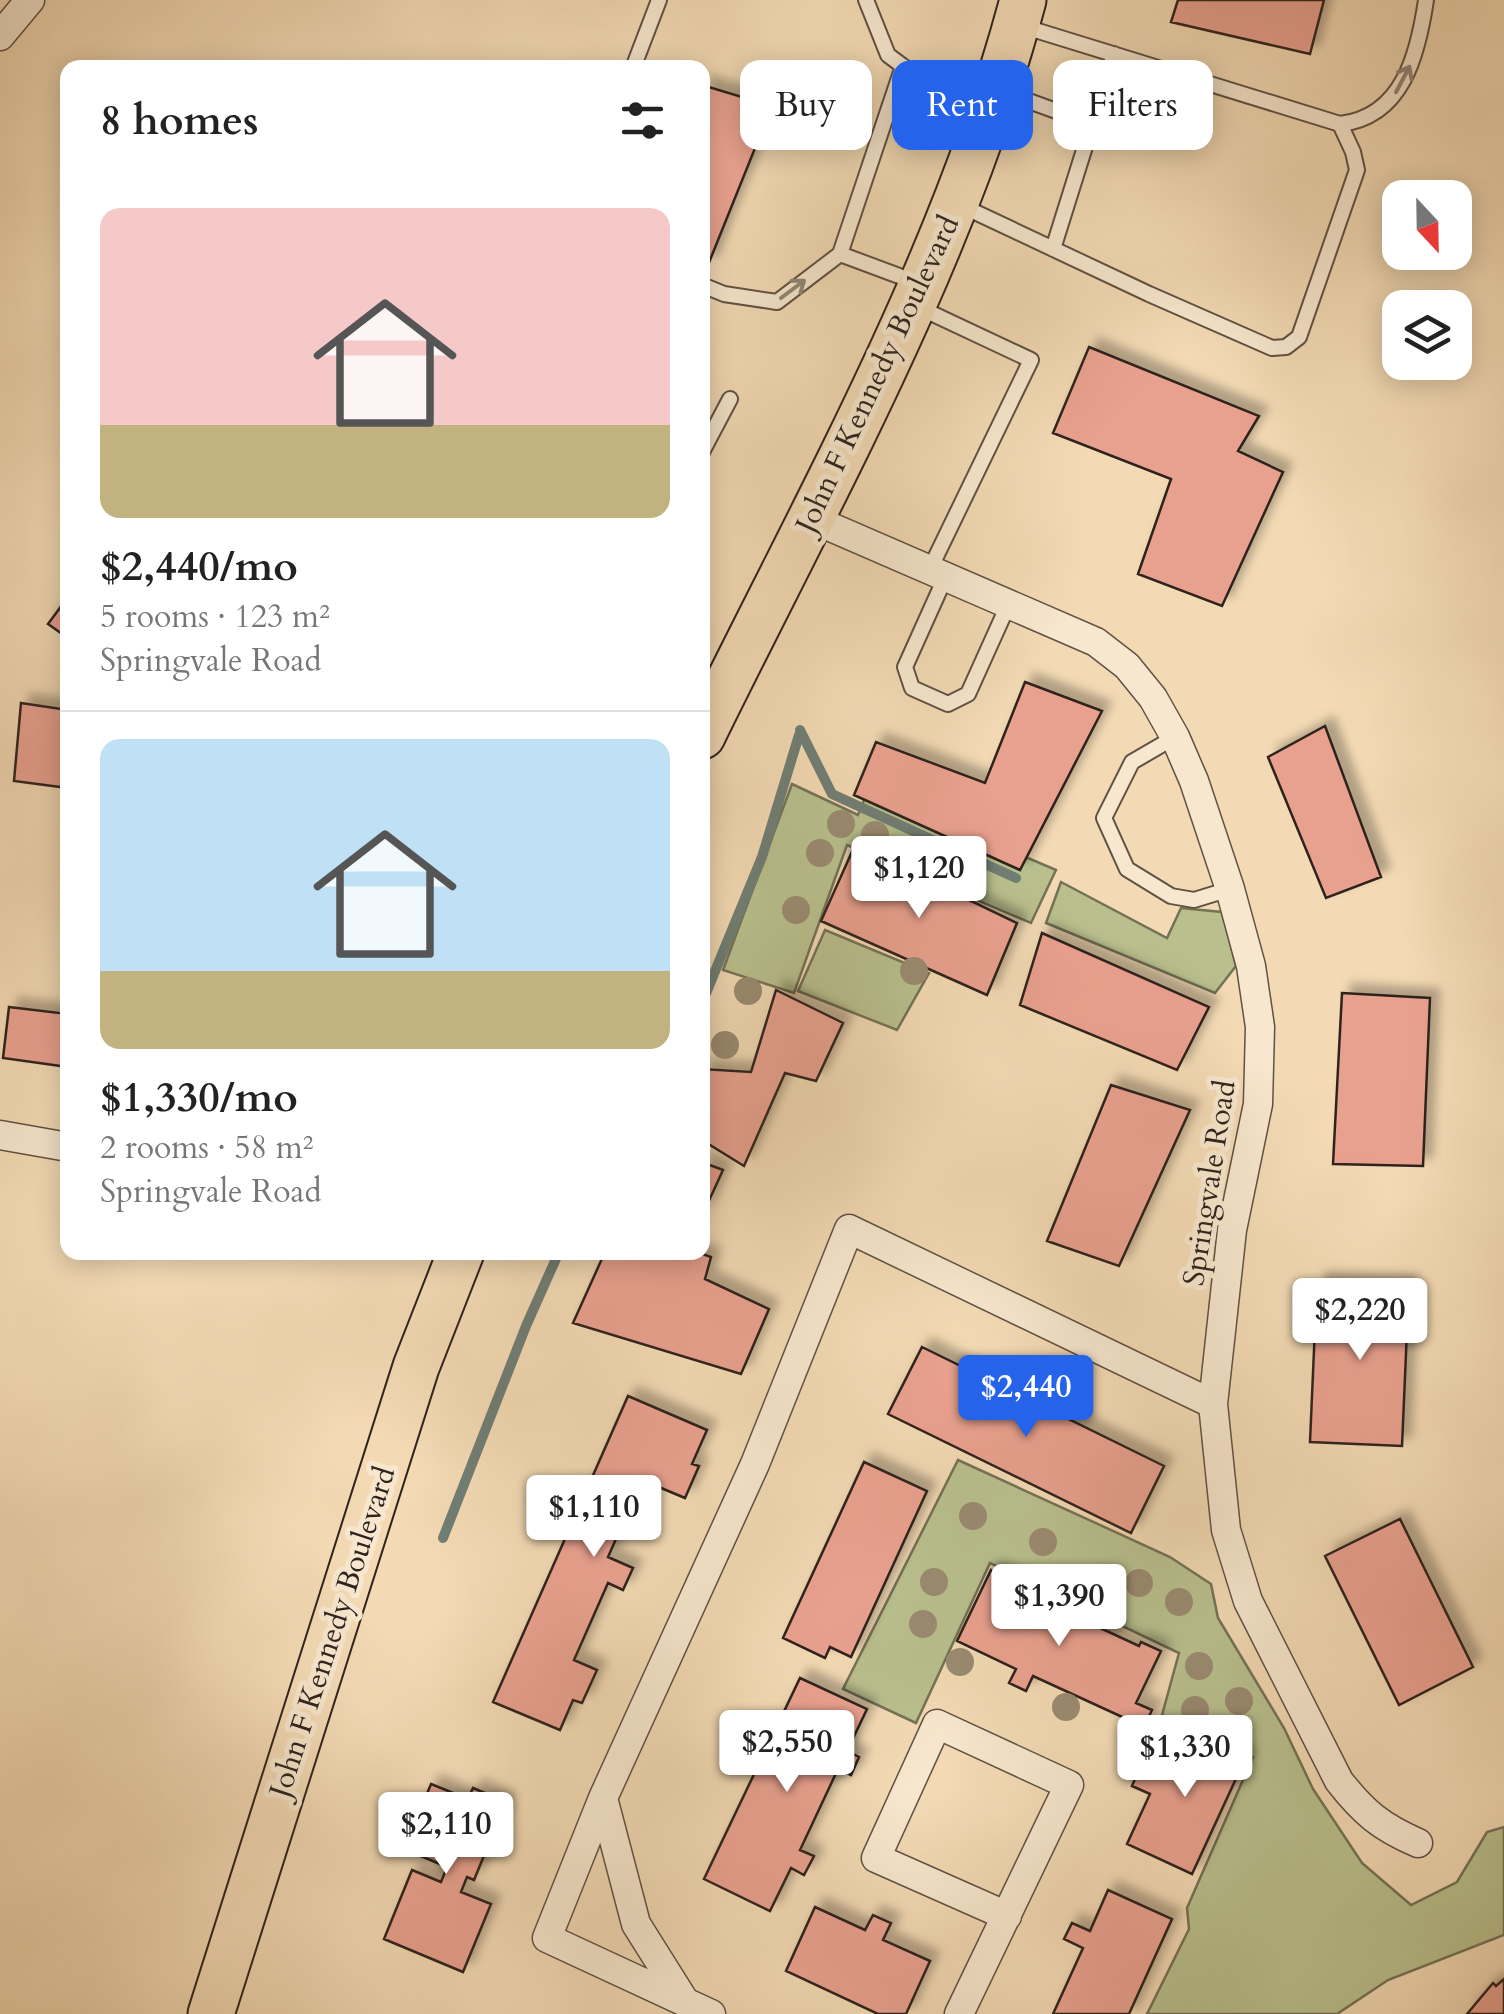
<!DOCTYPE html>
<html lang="en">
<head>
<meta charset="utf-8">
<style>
  body { margin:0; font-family:Cardo,serif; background:#f6f6f6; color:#222; height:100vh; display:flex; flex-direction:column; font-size:38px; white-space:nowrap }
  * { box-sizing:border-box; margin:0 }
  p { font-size:32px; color:#767676 }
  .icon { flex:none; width:55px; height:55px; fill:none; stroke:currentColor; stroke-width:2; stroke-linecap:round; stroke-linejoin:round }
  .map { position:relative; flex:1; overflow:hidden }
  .side { position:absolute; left:60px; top:60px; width:650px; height:1200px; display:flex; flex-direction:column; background:#fff; border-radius:20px; box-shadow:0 5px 25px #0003 }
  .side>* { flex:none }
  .top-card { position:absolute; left:740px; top:60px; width:612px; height:90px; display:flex; gap:20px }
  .needle { width:65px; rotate:158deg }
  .tools { position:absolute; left:1382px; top:180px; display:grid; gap:20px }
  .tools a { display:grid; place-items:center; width:90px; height:90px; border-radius:20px; background:#fff; box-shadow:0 5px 25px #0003; font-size:50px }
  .price { position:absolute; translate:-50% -85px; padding:0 22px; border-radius:10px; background:#fff; color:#222; font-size:32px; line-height:65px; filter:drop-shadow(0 2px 5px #0008) }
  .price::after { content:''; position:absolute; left:50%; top:60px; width:30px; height:22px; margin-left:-15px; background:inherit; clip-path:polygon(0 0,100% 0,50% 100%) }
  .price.active { background:#2563eb; color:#fff }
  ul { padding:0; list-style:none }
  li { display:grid; align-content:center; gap:20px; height:530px; padding:0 40px }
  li+li { border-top:2px solid #e0e0e0 }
  li span { display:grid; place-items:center; height:310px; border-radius:20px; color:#555 }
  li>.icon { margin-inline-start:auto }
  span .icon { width:180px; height:180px; fill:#fffc; stroke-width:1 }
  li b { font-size:42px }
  h2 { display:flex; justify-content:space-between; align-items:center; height:120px; padding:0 40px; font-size:42px }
  .pill { padding:0 35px; border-radius:20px; background:#fff; box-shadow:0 5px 25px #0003; font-size:35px; line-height:90px }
  .pill.active { background:#2563eb; color:#fff }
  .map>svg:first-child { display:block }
  .green { fill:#b9c08e; stroke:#747256; stroke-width:2.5 }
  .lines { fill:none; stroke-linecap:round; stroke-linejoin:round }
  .stream { stroke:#707e74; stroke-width:10 }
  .building { fill:#e9a18f; stroke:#2f231e; stroke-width:2.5; filter:url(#shadow) }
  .service-casing { stroke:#605144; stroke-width:18 }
  .minor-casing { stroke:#605144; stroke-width:31 }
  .primary-casing { stroke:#2f231e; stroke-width:49 }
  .service { stroke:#f7e7ce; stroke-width:14 }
  .minor { stroke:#f7e7ce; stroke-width:28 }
  .primary { stroke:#f3dab4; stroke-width:45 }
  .tree { fill:#9a8b71 }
  .oneway { stroke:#938576 }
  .labels { text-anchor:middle; stroke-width:10; stroke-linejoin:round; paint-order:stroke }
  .street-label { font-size:30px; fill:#2f231e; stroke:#f7e7ce }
</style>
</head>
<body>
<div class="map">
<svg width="1504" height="2014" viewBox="0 0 1504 2014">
  <defs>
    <filter id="shadow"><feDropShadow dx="9" dy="-9" stdDeviation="5" flood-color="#0004"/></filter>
  </defs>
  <rect width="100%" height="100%" fill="#f3dab4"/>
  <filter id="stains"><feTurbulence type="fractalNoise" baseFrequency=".002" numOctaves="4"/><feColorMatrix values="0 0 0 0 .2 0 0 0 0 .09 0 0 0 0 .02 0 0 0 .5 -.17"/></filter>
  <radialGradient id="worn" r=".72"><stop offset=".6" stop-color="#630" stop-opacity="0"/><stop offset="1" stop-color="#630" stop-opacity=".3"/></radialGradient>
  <path class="green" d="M792,784L858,815L868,790L1056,870L1031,923L847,845L794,993L723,970Z
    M1061,882L1167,938L1181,908L1222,912L1236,966L1215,993L1046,923Z
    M825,930L929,973L897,1030L798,991Z
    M958,1460L1170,1557L1211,1584L1218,1618L1284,1728L1313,1789L1362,1863L1411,1905L1457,1882L1487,1832L1504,1827V1935L1388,1980L1337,2014H1147L1189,1929L1187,1908L1253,1757L1162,1715L1179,1653L990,1563L916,1723L843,1689Z"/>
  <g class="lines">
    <path class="stream" d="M800,730L832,794L1016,878
      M702,1003L762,857L799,735
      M443,1538L526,1326L559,1252"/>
  </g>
  <path class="building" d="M1178,0H1324L1310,54L1171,22Z
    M702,85L772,106L708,265L702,262Z
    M1089,347L1259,416L1238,451L1283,472L1222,606L1138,574L1171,479L1053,433Z
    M68,597V638L48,624Z
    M1025,682L1102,711L1020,870L854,795L876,742L985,783Z
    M21,703L68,710V788L14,781Z
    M1325,726L1381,877L1326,898L1268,757Z
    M855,845L1017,923L987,995L821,921Z
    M1042,933L1209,1007L1177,1070L1020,1005Z
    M776,990L843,1023L816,1081L785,1073L744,1166L702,1140V1069L751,1072Z
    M1342,993L1430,998L1423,1166L1333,1164Z
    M9,1007L68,1014V1067L3,1058Z
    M1111,1085L1190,1110L1119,1266L1047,1241Z
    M702,1162L723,1170L702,1216Z
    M605,1252H697L711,1257L705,1279L769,1309L741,1374L573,1323Z
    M1317,1281L1409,1284L1402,1446L1310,1442Z
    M922,1347L1164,1466L1131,1533L888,1414Z
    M628,1396L707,1430L692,1464L699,1466L685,1498L642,1480L608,1557L633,1568L623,1590L608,1583L574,1660L597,1670L582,1703L573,1700L560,1730L493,1702Z
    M864,1462L927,1491L851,1657L830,1647L825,1658L783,1638Z
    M1400,1519L1473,1667L1399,1705L1325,1556Z
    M991,1570L1017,1582L1015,1587L1079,1617L1081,1613L1098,1620L1096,1626L1139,1646L1141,1642L1161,1651L1136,1703L1152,1710L1144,1727L1033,1676L1026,1691L1009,1683L1016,1669L957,1641Z
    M800,1678L867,1709L847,1751L859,1757L851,1775L838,1769L800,1850L814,1856L804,1875L791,1868L770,1911L704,1879Z
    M1180,1727L1246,1757L1192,1874L1127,1844L1150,1794L1132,1786L1140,1767L1158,1775Z
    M431,1784L468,1799L473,1788L506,1802L474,1880L467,1877L461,1892L491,1904L463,1972L384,1939L412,1870L441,1882L447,1867L404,1849Z
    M1108,1890L1172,1919L1129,2014H1053L1083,1948L1064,1939L1072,1923L1090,1931Z
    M815,1907L865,1930L873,1915L891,1923L883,1940L930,1961L906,2014H878L786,1971Z
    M1504,1979V2014H1467L1493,1983L1496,1986Z"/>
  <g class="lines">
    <g class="service-casing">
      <path id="service" d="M866,0L888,55L928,85L987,101
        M1022,26L1340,124C1403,117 1418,54 1426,0
        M633,68L659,0
        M1004,92L1092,124
        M960,205L1149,294L1272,348L1286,347L1299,337L1357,170L1353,152L1340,124
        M1053,249L1114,54
        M840,254L903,66
        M702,285L724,294L777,302L840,254L918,283
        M916,306L1031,360L929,571
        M702,452L730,399
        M945,578L905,667L912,688L948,704L968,694L1009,603
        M1175,737L1132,762L1104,818L1127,869L1171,896L1194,900L1230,889"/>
    </g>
    <g class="minor-casing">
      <path id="minor" d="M0,36L30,0
        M810,518L1096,642L1127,666L1153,698L1175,737L1194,781L1230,889L1251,966L1260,1027L1258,1104L1232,1230L1213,1404L1226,1530L1248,1601L1339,1781C1364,1813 1381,1827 1418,1843
        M0,1135L68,1147
        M603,1798L547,1938L685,2002
        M711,2014L685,2002L636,1924L603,1798L755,1464L849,1229L1213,1404
        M959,2014L1069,1785L937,1724L876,1858L1007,1916"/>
    </g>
    <g class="primary-casing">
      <path id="primary" d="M702,736C820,495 954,260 1023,0
        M211,2014L416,1367L461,1252"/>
    </g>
    <use href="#service" class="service"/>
    <use href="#minor" class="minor"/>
    <use href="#primary" class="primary"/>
  </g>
  <g class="tree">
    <circle cx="841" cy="824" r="14"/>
    <circle cx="875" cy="835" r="14"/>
    <circle cx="820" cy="853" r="14"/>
    <circle cx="925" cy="859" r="14"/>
    <circle cx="796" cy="910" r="14"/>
    <circle cx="914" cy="971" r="14"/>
    <circle cx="748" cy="991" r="14"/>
    <circle cx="725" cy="1045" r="14"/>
    <circle cx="973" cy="1516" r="14"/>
    <circle cx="1043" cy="1542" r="14"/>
    <circle cx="934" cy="1582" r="14"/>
    <circle cx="1139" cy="1583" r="14"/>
    <circle cx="1179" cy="1602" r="14"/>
    <circle cx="923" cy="1624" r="14"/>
    <circle cx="960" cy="1662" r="14"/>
    <circle cx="1199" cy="1666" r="14"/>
    <circle cx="1239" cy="1701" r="14"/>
    <circle cx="1066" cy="1707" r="14"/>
    <circle cx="1195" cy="1710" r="14"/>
  </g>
  <defs><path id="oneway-shaft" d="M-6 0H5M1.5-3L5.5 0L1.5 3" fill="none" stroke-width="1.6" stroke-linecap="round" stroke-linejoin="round" transform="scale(2.5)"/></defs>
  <g class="oneway">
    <use href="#oneway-shaft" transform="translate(1403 79) rotate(-62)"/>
    <use href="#oneway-shaft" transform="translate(793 289) rotate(-37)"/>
  </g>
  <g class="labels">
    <g class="street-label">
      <text transform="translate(877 374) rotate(-65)" y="10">John F Kennedy Boulevard</text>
      <text transform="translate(1209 1183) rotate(-81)" y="10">Springvale Road</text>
      <text transform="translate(332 1632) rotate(-72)" y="10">John F Kennedy Boulevard</text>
    </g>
  </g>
  <rect width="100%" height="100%" filter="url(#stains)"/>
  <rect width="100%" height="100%" fill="url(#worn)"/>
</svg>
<div class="tools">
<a><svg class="needle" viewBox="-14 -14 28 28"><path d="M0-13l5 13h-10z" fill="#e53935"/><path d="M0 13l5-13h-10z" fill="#767676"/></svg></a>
<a><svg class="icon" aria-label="layers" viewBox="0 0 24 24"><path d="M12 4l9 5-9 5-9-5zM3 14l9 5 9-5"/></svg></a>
</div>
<b class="price" style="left:919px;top:921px">$1,120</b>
<b class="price" style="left:1360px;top:1363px">$2,220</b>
<b class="price active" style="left:1026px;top:1440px">$2,440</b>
<b class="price" style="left:594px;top:1560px">$1,110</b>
<b class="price" style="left:1059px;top:1649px">$1,390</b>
<b class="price" style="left:787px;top:1795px">$2,550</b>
<b class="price" style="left:1185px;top:1800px">$1,330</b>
<b class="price" style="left:446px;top:1877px">$2,110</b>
<div class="top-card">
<a class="pill">Buy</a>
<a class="pill active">Rent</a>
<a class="pill">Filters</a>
</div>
<section class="side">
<h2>8 homes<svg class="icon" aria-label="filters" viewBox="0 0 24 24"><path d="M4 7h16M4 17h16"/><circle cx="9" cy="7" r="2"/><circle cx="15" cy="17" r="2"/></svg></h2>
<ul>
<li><span style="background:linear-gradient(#f6c9c9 70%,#c2b280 0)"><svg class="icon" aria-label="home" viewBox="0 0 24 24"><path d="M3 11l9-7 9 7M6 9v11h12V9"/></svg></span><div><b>$2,440/mo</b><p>5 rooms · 123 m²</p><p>Springvale Road</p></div></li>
<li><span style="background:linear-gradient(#bfe0f5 75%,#c2b280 0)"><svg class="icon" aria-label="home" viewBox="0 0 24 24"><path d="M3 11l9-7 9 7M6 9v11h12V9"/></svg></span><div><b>$1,330/mo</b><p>2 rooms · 58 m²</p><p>Springvale Road</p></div></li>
</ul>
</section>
</div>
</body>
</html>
